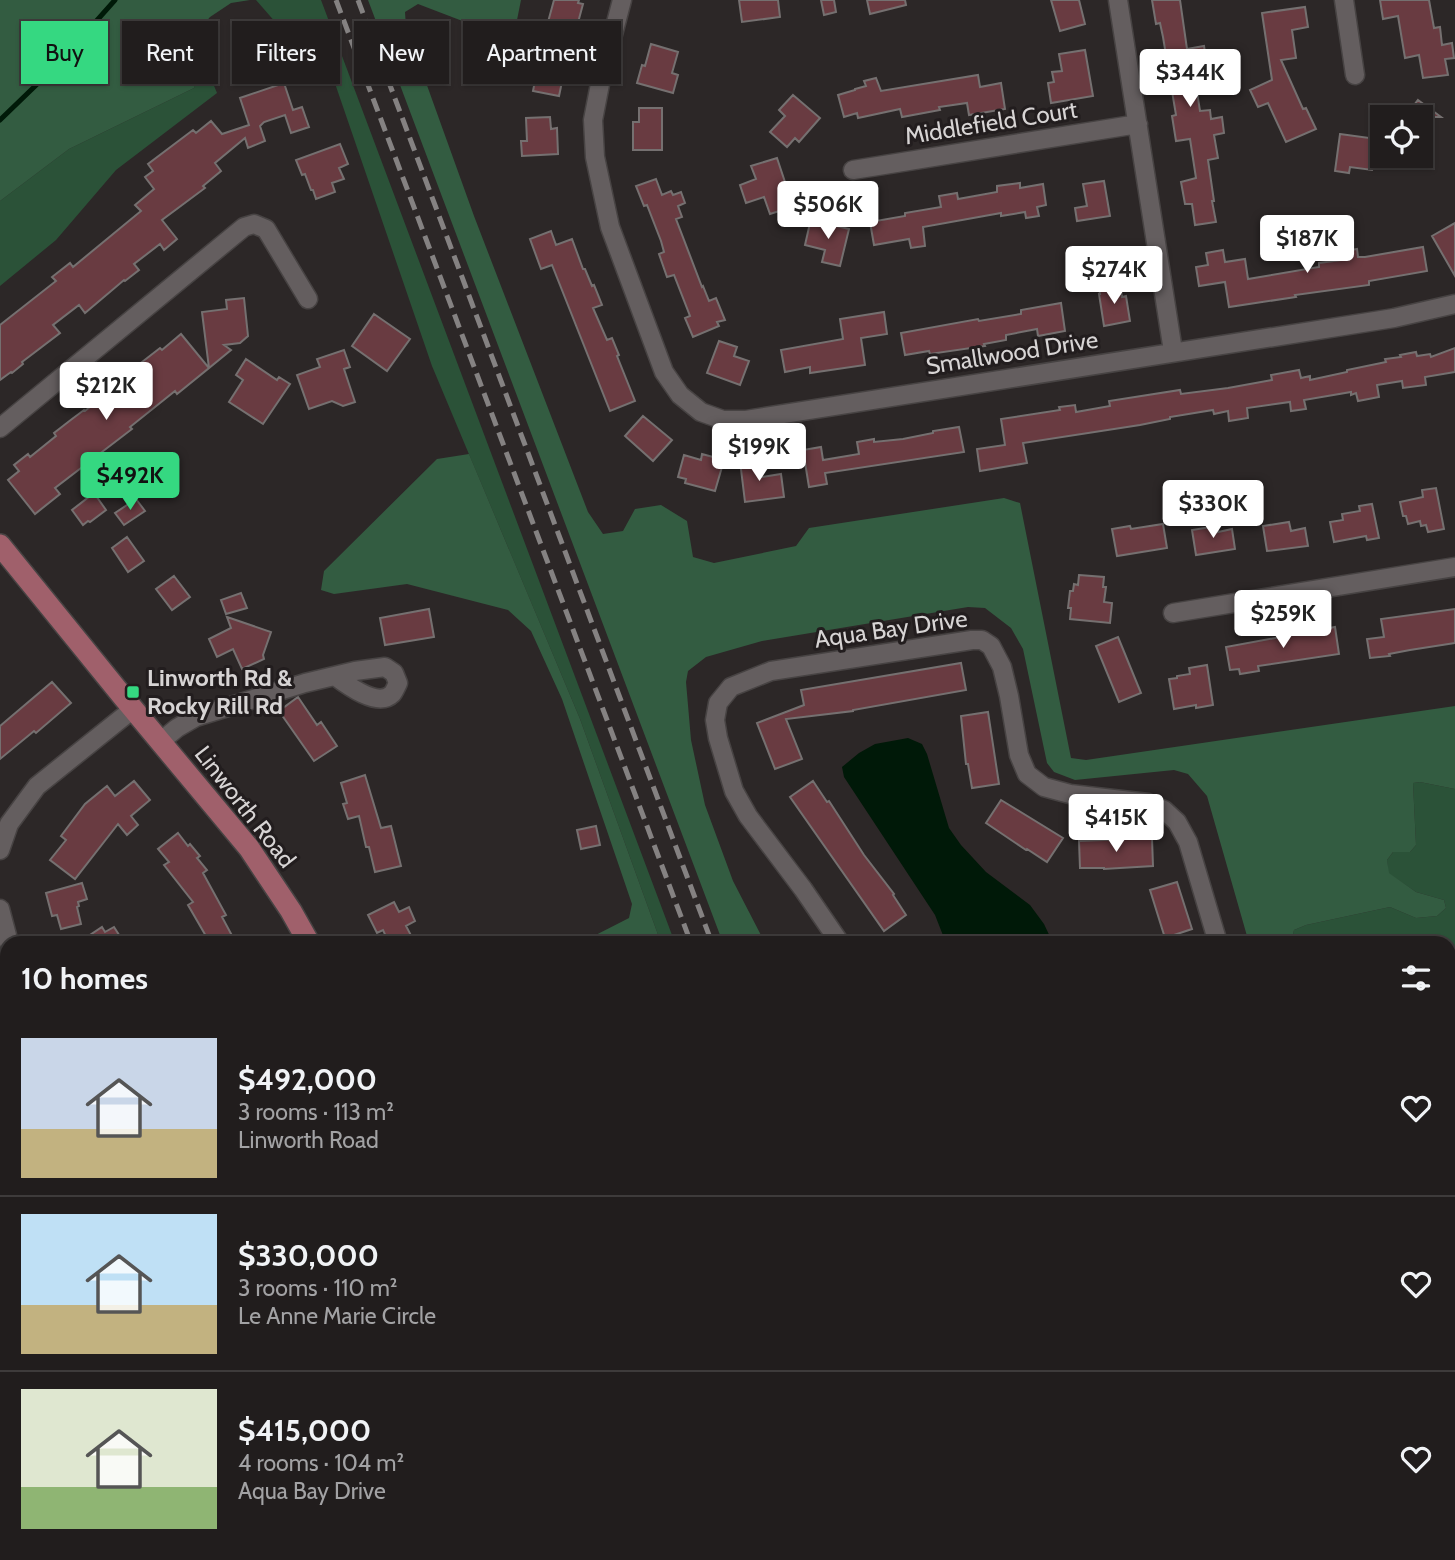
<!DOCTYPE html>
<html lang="en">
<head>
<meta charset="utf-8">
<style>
  body { margin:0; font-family:Cabin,sans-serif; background:#2d2a2a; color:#f1f3f6; height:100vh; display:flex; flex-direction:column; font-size:26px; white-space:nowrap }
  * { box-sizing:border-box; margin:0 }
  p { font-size:23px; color:#a2a2a4 }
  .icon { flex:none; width:38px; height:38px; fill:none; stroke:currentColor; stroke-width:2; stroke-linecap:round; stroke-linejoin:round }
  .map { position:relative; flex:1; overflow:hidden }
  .drawer { position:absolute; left:0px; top:936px; width:1456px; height:625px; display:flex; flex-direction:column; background:#211d1d; border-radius:21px 21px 0 0; box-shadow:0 2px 5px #0004,0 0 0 2px #3e3b3b }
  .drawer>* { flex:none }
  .guide { position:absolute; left:21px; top:21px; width:700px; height:63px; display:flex; gap:14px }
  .controls { position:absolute; left:1370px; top:105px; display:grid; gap:14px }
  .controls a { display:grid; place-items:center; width:63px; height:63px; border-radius:0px; background:#211d1d; box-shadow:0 2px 5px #0004,0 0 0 2px #3e3b3b; font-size:35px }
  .price { position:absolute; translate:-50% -60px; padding:0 16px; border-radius:7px; background:#fff; color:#222; font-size:23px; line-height:46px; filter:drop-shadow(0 2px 4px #0008) }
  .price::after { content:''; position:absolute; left:50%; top:42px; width:21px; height:16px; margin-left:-10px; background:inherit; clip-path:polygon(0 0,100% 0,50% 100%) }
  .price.active { background:#35d881; color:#111 }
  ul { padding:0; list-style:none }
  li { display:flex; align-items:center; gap:21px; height:175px; padding:0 21px }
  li+li { border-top:2px solid #3e3b3b }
  li span { display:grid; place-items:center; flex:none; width:196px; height:140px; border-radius:0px; color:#555 }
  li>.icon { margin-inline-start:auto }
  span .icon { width:84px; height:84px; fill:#fffc; stroke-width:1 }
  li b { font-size:30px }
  h2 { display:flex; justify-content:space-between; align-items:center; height:84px; padding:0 21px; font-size:30px }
  .pill { padding:0 24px; border-radius:0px; background:#211d1d; box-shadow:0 2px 5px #0004,0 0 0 2px #3e3b3b; font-size:24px; line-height:63px }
  .pill.active { background:#35d881; color:#111 }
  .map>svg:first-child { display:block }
  .green { fill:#2b5238 }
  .forest { fill:#335c41 }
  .water { fill:#001908 }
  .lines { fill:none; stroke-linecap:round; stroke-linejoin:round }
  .stream { stroke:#001908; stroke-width:5 }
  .building { fill:#693b41; stroke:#757070; stroke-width:2 }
  .minor-casing { stroke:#474343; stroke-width:21 }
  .major-casing { stroke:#474343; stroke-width:24 }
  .minor { stroke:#645e5f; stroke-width:18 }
  .major { stroke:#a0606b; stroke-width:21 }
  .rail { stroke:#858282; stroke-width:5; stroke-dasharray:14 7; stroke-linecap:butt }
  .poi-dot { fill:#35d881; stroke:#221d1e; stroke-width:2.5 }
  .labels { text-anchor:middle; stroke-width:6; stroke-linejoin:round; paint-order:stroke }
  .street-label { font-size:24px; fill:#d7d4d4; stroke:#221d1e }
  .poi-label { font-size:24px; font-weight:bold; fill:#d7d4d4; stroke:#221d1e; text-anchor:start }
</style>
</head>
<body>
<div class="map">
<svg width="1455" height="1560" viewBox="0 0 1455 1560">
  <rect width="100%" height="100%" fill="#2c2727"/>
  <path class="green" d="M256,0H321L675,943H661L580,719L432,366L317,31L291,40Z
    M196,42L217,93L116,170L56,240L0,286V201L69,149L194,88L199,73Z
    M1420,782L1455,789V1076L1449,1077V943H1291L1294,930L1306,925L1390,907L1416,918L1437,916L1446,908L1444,900L1416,892L1388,873L1387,860L1393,852H1410L1416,845L1413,783Z"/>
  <path class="forest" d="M0,0H250L231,3L210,17L197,32L196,42L199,73L194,88L69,149L0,201Z
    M368,0H521L515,30L499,35L418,4L405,12L406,27L474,216L588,512L603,534L623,531L635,509L661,505L687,521L693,557L714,563L796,546L809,528L1004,498L1020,503L1071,758L1086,760L1455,706V789L1420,782L1413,783L1416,845L1410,852H1393L1387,860L1389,873L1416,892L1444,900L1446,908L1437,916L1416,918L1390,907L1306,925L1294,930L1291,943H1249L1207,796L1188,774L1174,770L1075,780L1054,772L1047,763L1023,649L1011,628L985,608L968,607L762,641L706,657L688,671L686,682L691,740L705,805L733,881L765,943H723Z
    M469,454L580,719L661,943H580L629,918L632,904L562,699L531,631L508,610L407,584L334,594L321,590L324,571L437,459Z
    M1455,1076V1182L1449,1183V1077Z"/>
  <path class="water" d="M908,738L922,744L927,754L949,828L961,845L986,872L1030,905L1044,924L1053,943H946L935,915L844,777L842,767L859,753L875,744Z
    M1455,1309V1482L1449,1489V1310Z"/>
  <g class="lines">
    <path class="stream" d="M0,120L59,63L115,0"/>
  </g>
  <path class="building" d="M554,0H579L578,3L583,4L576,30L548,22Z
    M739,0H778L780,17L742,22Z
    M821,0H834L836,12L824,15Z
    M867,0H905L906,5L870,14Z
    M1051,0H1079L1085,24L1060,31Z
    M1152,0H1180L1187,49L1204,46L1207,65L1193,67L1200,111L1210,110L1211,119L1222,117L1224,133L1214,135L1218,158L1208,160L1214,201H1212L1216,222L1195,225L1192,204H1185L1181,182L1196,178L1190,139L1176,141L1172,116L1176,115L1163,37L1160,23L1156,24Z
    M1380,0H1429L1434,28L1440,27L1442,45L1452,43L1454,58L1445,59L1448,75L1423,78L1419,55L1405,58L1398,16L1383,19Z
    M1305,7L1308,27L1292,30L1296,58L1281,60L1303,109L1306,108L1316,129L1286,142L1268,103L1258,107L1250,90L1272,80L1262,13Z
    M651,44L678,52L672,73L678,75L673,93L637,83L642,65L645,66Z
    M1085,50L1093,96L1051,103L1048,83L1054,82L1052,72L1062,71L1059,54Z
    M528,52L567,58L559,96L533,91L537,71L525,69Z
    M978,75L980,87L1001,83L1005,109L969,115L967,103L939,107L940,110L902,117L900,109L858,118L857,113L844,117L838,95L855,90V89L866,86L864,81L876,78L881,91Z
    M284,83L293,110L302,107L309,127L291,133L285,115L264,122L260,126L265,141L248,148L245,138L215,163L221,171L203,186L205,188L162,220L177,239L164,250L160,244L134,264L139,270L125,281L124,280L85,313L79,305L53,325L60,333L22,362L23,364L12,373L11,372L0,380V325L56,281L52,277L70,263L73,267L141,211L135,205L154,189L145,177L153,171L148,164L193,130L196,133L211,121L222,134L249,125L240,98Z
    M793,95L820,118L799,142L795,138L787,147L770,132L785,116L779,110Z
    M1418,100L1441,117H1405Z
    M639,108H662V150H633V122H639Z
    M550,117L551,129L557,128L558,154L522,156L521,141H527L526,118Z
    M1340,134L1377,139L1372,170L1350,167L1349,173L1335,171Z
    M340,144L348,164L339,168L344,179L332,183L335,192L316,199L313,190H311L305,174L302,175L296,160Z
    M777,158L787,188L789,187L795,206L770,214L764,197L746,203L740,185L756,179L751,166Z
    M656,179L662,195L671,191L673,195L681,192L685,203L678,206L682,217L676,219L702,287L703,286L709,301L716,298L725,320L717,322L719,326L693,337L685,318L690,316L674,275L667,277L659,254L664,252L661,241L647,205L644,206L636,186Z
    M1104,181L1110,216L1077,221L1075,208L1087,206L1083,184Z
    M1020,183V188L1043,184L1046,205L1037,207L1039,216L1026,218L1025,212L1001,216V213L923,227L925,246L911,248L909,239L874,245L870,222L905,216V213L941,207L939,196L957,193L958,199L997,192V186Z
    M810,223L823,226L824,223L849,229L840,266L822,262L825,250L805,245Z
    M1455,223V276L1432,236Z
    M551,231L556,245L572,239L583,269H585L592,286L594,285L602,305L593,308L607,340L612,338L619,355L617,356L635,401L610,411L552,265L541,269L530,239Z
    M1423,247L1427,271L1369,281V285L1295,295L1296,297L1229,307L1225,282L1199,286L1196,267L1208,265L1206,253L1223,250L1225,262L1245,259L1248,279L1319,267V263L1342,260L1340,252L1357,249L1358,257H1365Z
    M1120,284L1122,297L1126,296L1130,321L1104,326L1099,294H1100L1099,288Z
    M244,298L248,336L240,343L224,345L231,350L209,368L202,312L227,309L226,300Z
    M1061,303L1065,331L1038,336L1037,329L1006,335V340L984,344L985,346L930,354L929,351L905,355L901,333L978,319L979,321L1021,314V310Z
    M884,312L887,334L861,338L865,365L810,373V367L785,372L781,350L843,339L840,319Z
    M374,314L410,339L387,371L352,346Z
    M181,334L209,368L177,394L175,391L130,427L132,429L55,488L60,494L35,514L8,480L19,471L14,465L28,454L30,457L56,436L54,433L72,419L84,410L85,411L105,395L106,396L131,377L128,373L160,348L162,350Z
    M719,341L737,347L734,356L749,361L740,385L707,373Z
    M1455,348V372L1425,377L1426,385L1403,388L1402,381L1377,385L1379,397L1358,401L1356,393L1351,395V392L1304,400L1306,409L1291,411L1290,402L1247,408L1248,418L1229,421L1228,411L1214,414L1213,410L1170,417V419L1140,425L1023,443L1027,463L980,471L977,449L1005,445L1001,419L1060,410L1059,407L1075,405L1076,412L1110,406L1109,401L1180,390L1181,394L1228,388L1272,380L1271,375L1299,370L1301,378L1310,376V380L1347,372V370L1386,362L1385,359L1401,357L1400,355L1416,352L1417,356L1430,354L1431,357Z
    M344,350L350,367L344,369L355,402L343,406L332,401L309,409L297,375L320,367L317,359Z
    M246,359L277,380L279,377L290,384L263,424L229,402L243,380L236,375Z
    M643,416L672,440L653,461L625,436Z
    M959,427L964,452L825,473L827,484L809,487L803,450L821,447L823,460L859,454L857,442L874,439V442L903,439L933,433V431Z
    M702,454L724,460L715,491L685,483L686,479L678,477L684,455L701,460Z
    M755,457L762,477L781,474L784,497L745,502L740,461Z
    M1436,488L1444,529L1428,532L1426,525L1421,526L1420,521L1408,524L1406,516H1403L1400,502L1423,497L1422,490Z
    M94,493L106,510L90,522L88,521L83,525L72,510Z
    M136,499L145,511L124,525L115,513Z
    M1372,504L1379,538L1367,540L1366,536L1334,542L1330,522L1343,520L1342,514L1360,511L1359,506Z
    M1289,522L1291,531L1305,528L1308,546L1267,551L1263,526Z
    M1163,524L1167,548L1117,556L1112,529L1130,526L1131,529Z
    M1217,526L1218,532L1232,529L1235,549L1196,555L1192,530Z
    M127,537L144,561L128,572L112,548Z
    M1079,575L1104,577L1103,587H1106L1104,602L1112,603L1110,623L1070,619L1071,608H1068L1070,591H1073L1074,584L1078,585Z
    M174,576L190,597L172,610L156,589Z
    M241,593L247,608L226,614L221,600Z
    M429,609L434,637L385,645L380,618Z
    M1455,609V643L1410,650L1389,654L1390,656L1370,658L1367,639L1384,637L1381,619Z
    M227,617L271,632L263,655L264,659L242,669L233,649L217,657L209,639L231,628Z
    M1335,627L1339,654L1258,666L1259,671L1240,674L1239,669L1230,670L1226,647Z
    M1118,637L1141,693L1119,702L1096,646Z
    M961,663L966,690L853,710V711L786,719L802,759L775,769L757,723L804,705L801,690Z
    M1207,665L1213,705L1196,708V705L1174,709L1169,679L1177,678V676L1190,674L1189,668Z
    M52,682L71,703L36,733L34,731L0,759V726Z
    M298,697L317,725L321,722L337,746L314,761L279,711Z
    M988,712L999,784L972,788L968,764H966L961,716Z
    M365,775L381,828L391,826L401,866L375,872L369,847H366L359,816L348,819L343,804L347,803L341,783Z
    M134,781L150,800L131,816L138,825L127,835L118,824L75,879L50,860L66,840L61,836L85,804L107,786L115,796Z
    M813,781L827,802L829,801L864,855L894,894L893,895L906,915L884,931L790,797Z
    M1001,800L1063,838L1047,862L1027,849L1026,850L986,823Z
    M596,826L600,845L581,849L577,830Z
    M178,833L188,846L190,844L200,856L197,858L207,870L203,873L226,915L222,917L236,943H210L188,905L193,902L164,865L169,862L158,849Z
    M1152,838L1153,866L1104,869V868H1080L1079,841Z
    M1177,882L1192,929L1165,938L1150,890Z
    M82,883L87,899L78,902L79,906L77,907L81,924L61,929L57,915L52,916L46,893Z
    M394,902L399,912L409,907L415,921L406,926L415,943H389L383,930L377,933L368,915Z
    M102,927L105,932L114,927L121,938L113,943H78Z"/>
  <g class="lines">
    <g class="minor-casing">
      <path id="minor" d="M622,0L600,84L593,120L595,157L610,227L664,372L680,395L701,412L723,420H746L1394,318L1455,304
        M1118,0L1173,351
        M1344,0L1355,75
        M853,170L1138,124
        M0,428L244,227L254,224L266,229L308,299
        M1173,613L1455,567
        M160,742L177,728L196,717L305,683L355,671L385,667L394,673L398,683C397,685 394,692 392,694C378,708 347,685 335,676
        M0,850L9,824L37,786L133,709
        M0,909L9,943
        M840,943L803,889L748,816L734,791L718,738L715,720L718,703L731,687L771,671L972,640H982L991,646L1002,667L1009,696L1019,755L1027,774L1044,787L1070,794L1148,803L1164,810L1177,822L1188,842L1218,943
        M0,990L7,985
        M1449,1219L1455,1218
        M0,1424L7,1438
        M66,1554L69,1560
        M328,1554L331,1560
        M1034,1554L1035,1560"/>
    </g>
    <g class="major-casing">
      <path id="major" d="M0,545L124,698L249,848L291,911L309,943
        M620,1554L624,1560"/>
    </g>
    <use href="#minor" class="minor"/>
    <use href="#major" class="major"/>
    <path class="rail" d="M336,0L691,943
      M358,0L712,943
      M920,1554L922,1560
      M941,1554L943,1560"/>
  </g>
  <rect class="poi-dot" x="126" y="685" width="14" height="14" rx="3.5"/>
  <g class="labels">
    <g class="street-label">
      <text transform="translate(991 123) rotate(-9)" y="8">Middlefield Court</text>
      <text transform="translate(1012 353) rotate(-9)" y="8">Smallwood Drive</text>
      <text transform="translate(891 629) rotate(-8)" y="8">Aqua Bay Drive</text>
      <text transform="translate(245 807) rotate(52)" y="8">Linworth Road</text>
    </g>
    <g class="poi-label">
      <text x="147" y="686">Linworth Rd &amp;<tspan x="147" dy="28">Rocky Rill Rd</tspan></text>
    </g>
  </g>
</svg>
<div class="controls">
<a><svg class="icon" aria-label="locate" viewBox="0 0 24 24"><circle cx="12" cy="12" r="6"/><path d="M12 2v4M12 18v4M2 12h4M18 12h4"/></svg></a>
</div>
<b class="price" style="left:1190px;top:109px">$344K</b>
<b class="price" style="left:828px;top:241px">$506K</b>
<b class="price" style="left:1307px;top:275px">$187K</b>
<b class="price" style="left:1114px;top:306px">$274K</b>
<b class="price" style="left:106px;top:422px">$212K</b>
<b class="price" style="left:759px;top:483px">$199K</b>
<b class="price active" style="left:130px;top:512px">$492K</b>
<b class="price" style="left:1213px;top:540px">$330K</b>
<b class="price" style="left:1283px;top:650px">$259K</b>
<b class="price" style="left:1116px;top:854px">$415K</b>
<div class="guide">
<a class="pill active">Buy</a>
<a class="pill">Rent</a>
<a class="pill">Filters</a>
<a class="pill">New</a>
<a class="pill">Apartment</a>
</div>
<section class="drawer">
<h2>10 homes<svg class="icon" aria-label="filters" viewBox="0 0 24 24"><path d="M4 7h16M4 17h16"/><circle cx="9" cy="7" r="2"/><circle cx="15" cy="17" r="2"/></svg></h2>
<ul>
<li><span style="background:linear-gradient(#c9d6e8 65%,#c2b280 0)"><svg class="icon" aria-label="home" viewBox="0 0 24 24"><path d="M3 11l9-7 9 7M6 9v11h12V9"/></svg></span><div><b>$492,000</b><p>3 rooms · 113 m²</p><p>Linworth Road</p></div><svg class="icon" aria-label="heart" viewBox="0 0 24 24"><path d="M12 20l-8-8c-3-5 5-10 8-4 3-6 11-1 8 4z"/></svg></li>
<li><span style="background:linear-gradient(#bfe0f5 65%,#c2b280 0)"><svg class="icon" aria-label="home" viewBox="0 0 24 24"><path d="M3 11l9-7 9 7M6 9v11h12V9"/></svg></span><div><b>$330,000</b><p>3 rooms · 110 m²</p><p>Le Anne Marie Circle</p></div><svg class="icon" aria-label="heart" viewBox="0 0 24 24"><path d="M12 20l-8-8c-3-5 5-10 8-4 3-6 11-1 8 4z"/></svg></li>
<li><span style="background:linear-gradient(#dfe7d0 70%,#8fb573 0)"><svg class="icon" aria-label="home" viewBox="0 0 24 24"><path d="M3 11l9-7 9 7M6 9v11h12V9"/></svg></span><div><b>$415,000</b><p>4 rooms · 104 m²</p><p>Aqua Bay Drive</p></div><svg class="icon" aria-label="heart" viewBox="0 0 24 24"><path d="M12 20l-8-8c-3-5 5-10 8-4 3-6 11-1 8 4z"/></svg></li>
</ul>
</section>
</div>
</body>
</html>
